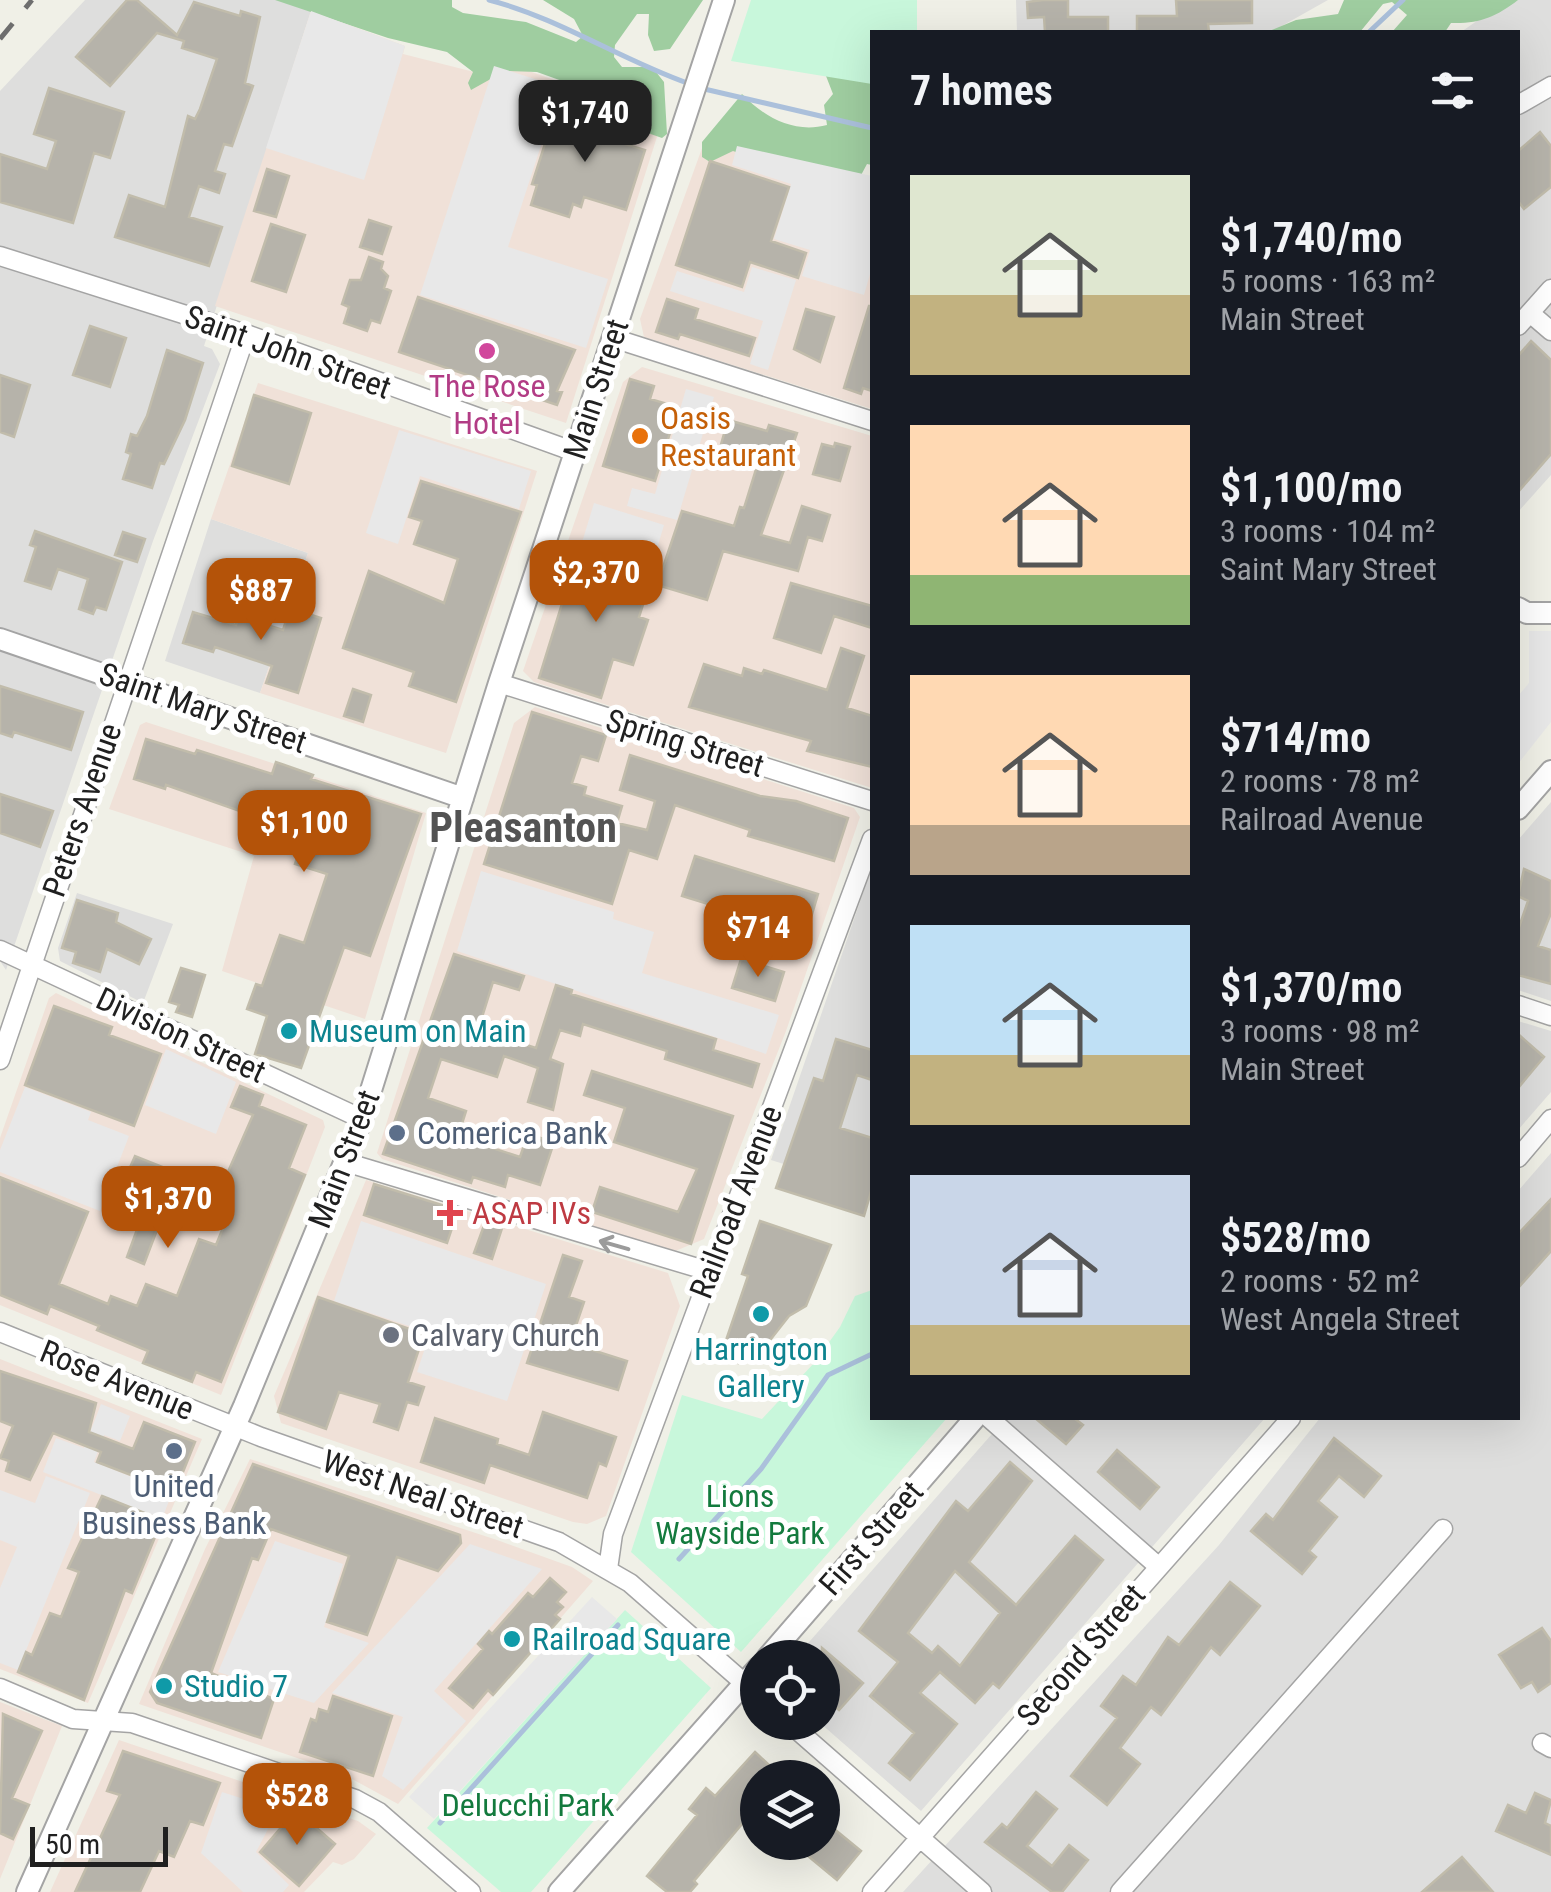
<!DOCTYPE html>
<html lang="en">
<head>
<meta charset="utf-8">
<style>
  body { margin:0; font-family:"Roboto Condensed",sans-serif; background:#242831; color:#f1f3f6; height:100vh; display:flex; flex-direction:column; font-size:38px; white-space:nowrap }
  * { box-sizing:border-box; margin:0 }
  p { font-size:32px; color:#9ea1a6 }
  .icon { flex:none; width:55px; height:55px; fill:none; stroke:currentColor; stroke-width:2; stroke-linecap:round; stroke-linejoin:round }
  .map { position:relative; flex:1; overflow:hidden }
  .sheet { position:absolute; left:870px; top:30px; width:650px; height:1390px; display:flex; flex-direction:column; background:#171b24; border-radius:0px; box-shadow:0 10px 40px #0002 }
  .sheet>* { flex:none }
  .fabs { position:absolute; left:740px; top:1640px; display:grid; gap:20px }
  .fabs a { display:grid; place-items:center; width:100px; height:100px; border-radius:50%; background:#171b24; box-shadow:0 10px 40px #0002; font-size:50px }
  .scale { position:absolute; left:30px; bottom:25px; width:138px; box-sizing:border-box; padding-left:10px; border:5px solid #202020; border-top:0; font-size:28px; line-height:35px; white-space:nowrap; color:#202020; -webkit-text-stroke:8px #fff; paint-order:stroke }
  .price { position:absolute; translate:-50% -85px; padding:0 22px; border-radius:20px; background:#b45309; color:#fff; font-size:32px; line-height:65px; filter:drop-shadow(0 2px 5px #0008) }
  .price::after { content:''; position:absolute; left:50%; top:60px; width:30px; height:22px; margin-left:-15px; background:inherit; clip-path:polygon(0 0,100% 0,50% 100%) }
  .price.selected { background:#222; color:#fff }
  ul { padding:0; list-style:none }
  li { display:flex; align-items:center; gap:30px; height:250px; padding:0 40px }
  li span { display:grid; place-items:center; flex:none; width:280px; height:200px; border-radius:0px; color:#555 }
  li>.icon { margin-inline-start:auto }
  span .icon { width:120px; height:120px; fill:#fffc; stroke-width:1 }
  li b { font-size:42px }
  h2 { display:flex; justify-content:space-between; align-items:center; height:120px; padding:0 40px; font-size:42px }
  .map>svg:first-child { display:block }
  .residential { fill:#dededd }
  .commercial { fill:#f0e1d8 }
  .forest { fill:#9fcda0 }
  .park { fill:#c8f7db }
  .parking { fill:#e8e8e8 }
  .lines { fill:none; stroke-linecap:round; stroke-linejoin:round }
  .stream { stroke:#abc0db; stroke-width:5 }
  .building { fill:#b6b3aa; stroke:#c1bcab; stroke-width:2.5; fill-rule:evenodd }
  .minor-casing { stroke:#a4a4a4; stroke-width:21 }
  .tertiary-casing { stroke:#a4a4a4; stroke-width:24 }
  .minor { stroke:#fff; stroke-width:18 }
  .tertiary { stroke:#fff; stroke-width:20 }
  .rail { stroke:#6e6e6e; stroke-width:5; stroke-dasharray:20 20; stroke-linecap:butt }
  .oneway { stroke:#9b9b9b }
  .hotel-dot { fill:#d1479c; stroke:#fff; stroke-width:4 }
  .food-dot { fill:#e8710a; stroke:#fff; stroke-width:4 }
  .culture-dot { fill:#0f9aa8; stroke:#fff; stroke-width:4 }
  .service-dot { fill:#5c6f8a; stroke:#fff; stroke-width:4 }
  .health-dot { fill:#e0444e; stroke:#fff; stroke-width:4 }
  .worship-dot { fill:#6b7280; stroke:#fff; stroke-width:4 }
  .labels { text-anchor:middle; stroke-width:10; stroke-linejoin:round; paint-order:stroke }
  .street-label { font-size:32px; fill:#202020; stroke:#fff }
  .hotel-label { font-size:32px; fill:#b23c85; stroke:#fff }
  .food-label { font-size:32px; fill:#c56008; stroke:#fff; text-anchor:start }
  .culture-label { font-size:32px; fill:#0d838f; stroke:#fff; text-anchor:start }
  .service-label { font-size:32px; fill:#4e5e75; stroke:#fff; text-anchor:start }
  .health-label { font-size:32px; fill:#be3a42; stroke:#fff; text-anchor:start }
  .worship-label { font-size:32px; fill:#5b616d; stroke:#fff; text-anchor:start }
  .park-label { font-size:32px; fill:#137a3d; stroke:#fff }
  .district-label { font-size:42px; font-weight:bold; fill:#535353; stroke:#fff }
</style>
</head>
<body>
<div class="map">
<svg width="1551" height="1892" viewBox="0 0 1551 1892">
  <rect width="100%" height="100%" fill="#f0f0e7"/>
  <path class="residential" d="M85,0H278L311,11L204,346L212,349L220,364L153,541L6,970L0,961V91Z
    M1016,0H1328L1271,32H1017Z
    M1507,0H1551V475L1518,512V32H1461Z
    M211,519L308,553L260,693L165,661Z
    M1551,802V1001L1518,990V840Z
    M872,867V1192L771,1160Z
    M77,893L173,924L143,1003L60,961L58,948Z
    M1518,1021L1551,1031V1092L1518,1130Z
    M1551,1153V1892H903L1219,1545L1320,1418H1518V1191Z
    M1006,1418H1265L921,1811L820,1723L822,1658H795Z"/>
  <path class="commercial" d="M311,11L405,46L403,54L490,76L497,60L663,118L566,423L215,306Z
    M705,140L872,181V409L644,337L640,319Z
    M642,367L872,436V788L534,682L523,671L623,382Z
    M258,383L537,471L446,753L260,693L308,553L211,519Z
    M535,707L854,808L860,817L786,1031L704,1239L673,1252L382,1159L377,1153L514,723Z
    M146,722L426,813L365,1019L222,971L254,856L109,809L140,725Z
    M56,993L323,1120L325,1127L221,1395L0,1305V1138L49,998Z
    M366,1180L668,1273L680,1306L606,1516L587,1524L573,1522L281,1423L274,1396Z
    M0,1359L202,1439L88,1703L0,1669Z
    M250,1459L497,1540L572,1567L593,1581L398,1804L341,1773L139,1704L205,1549Z
    M0,1702L62,1726L0,1879Z
    M119,1740L358,1821L376,1834L354,1859L342,1865L333,1862L304,1892H50Z"/>
  <path class="forest" d="M275,0H452V7L463,13L526,22L576,42L583,36L574,19L543,0H703L670,49L654,51L648,35L649,14H637L615,45L614,57L622,67H652L664,82L667,134L662,138L611,120L593,108L576,86L537,72L505,71L471,90L468,83L473,72L447,52L388,38Z
    M1344,0H1518C1496,17 1479,24 1451,23L1445,32H1392L1407,15L1392,2L1383,4L1360,32H1267L1296,20L1338,14Z
    M872,63V165L867,164L852,192L733,151L710,162L702,157V142L742,94C764,117 794,134 827,125L824,105L833,94L826,76L837,65Z"/>
  <path class="park" d="M751,0H917V32H872V84L731,61Z
    M872,1290V1418H947L741,1652L631,1552L682,1395L762,1419L814,1363L840,1327L855,1296Z
    M625,1610L711,1688L531,1892H501L427,1828Z"/>
  <path class="parking" d="M311,11L405,46L364,180L266,148Z
    M494,66L560,87L508,247L608,279L586,348L420,295Z
    M737,146L872,176V267L864,295L802,276L810,250L774,239L791,184L732,165Z
    M752,267L796,280L768,370L750,364L763,321L670,291L677,271L744,292Z
    M686,389L714,397L677,520L627,506L632,488L655,494Z
    M399,430L531,471L519,509L420,476L398,544L366,533Z
    M594,503L664,525L650,572L580,549Z
    M1529,631H1551V722L1518,764V696L1529,683Z
    M481,871L614,912L613,919L654,932L642,973L779,1015L766,1054L457,951Z
    M166,1049L236,1082L216,1134L145,1105Z
    M25,1087L91,1112L88,1120L129,1136L100,1211L0,1172V1150Z
    M361,1221L546,1284L507,1401L417,1372L430,1333L334,1301Z
    M101,1404L130,1416L120,1441L104,1435L94,1462L172,1493L162,1519L43,1472L56,1438L84,1448Z
    M46,1476L90,1493L18,1670L0,1663V1588L17,1547L0,1540V1490L35,1503Z
    M275,1541L343,1564L324,1627L369,1643L314,1703L218,1672Z
    M470,1544L542,1569L434,1691L466,1721L403,1790L382,1776L403,1717L332,1693Z
    M592,1597L617,1619L434,1819L409,1797Z
    M222,1792L278,1810L256,1852L289,1885L283,1892H243L201,1853Z"/>
  <g class="lines">
    <path class="stream" d="M489,0C559,18 621,60 690,84
      M1369,32L1403,0
      M700,88L872,128
      M679,1559L761,1469L828,1375L872,1354
      M440,1823L618,1625"/>
  </g>
  <path class="building" d="M127,0H137L177,35L194,2L240,16L241,11L260,17L245,83L253,86L232,146L224,144L215,171L225,174L219,193L199,186L189,217L222,227L209,266L115,237L129,195L165,207L188,116L195,119L200,109L217,59L182,48L184,41L157,33L110,86L76,57Z
    M1043,0H1068V17H1108V32H1045L1044,17L1028,18L1027,2Z
    M1176,0H1252V23L1208,24L1209,32H1137V16H1177Z
    M49,88L124,112L110,158L94,153L73,223L0,202V154L47,169L56,141L34,134Z
    M564,108L617,124L612,140L645,150L626,210L584,197L581,207L573,204L569,217L531,205L537,185L532,184L551,125L558,127Z
    M1540,132L1551,146V187L1524,209L1518,201V151Z
    M710,161L789,187L771,241L806,253L798,278L750,262L742,287L676,265Z
    M267,169L289,176L276,217L254,211Z
    M369,220L391,227L382,254L360,247Z
    M271,224L305,235L286,292L252,281Z
    M369,257L383,262L381,269L388,276L384,288L391,291L380,323L371,320L367,331L344,323L349,307L342,304L350,280H361Z
    M418,297L575,350L557,391L562,392L557,405L399,352Z
    M667,299L698,309L695,319L755,338L749,356L680,334L678,339L656,332Z
    M869,306H872V391L863,388L861,394L844,388Z
    M806,309L834,317L820,362L794,349Z
    M90,326L126,338L110,387L73,375Z
    M1531,341L1551,360V454L1518,492V356Z
    M167,350L203,363L185,420L164,464L160,463L152,488L123,479L131,454L126,452L131,434L137,436L147,416Z
    M0,375L30,385L14,437L0,432Z
    M630,379L654,386L650,399L678,407L655,481L603,466Z
    M254,395L311,413L289,484L232,466Z
    M728,420L767,431L769,425L797,433L761,535L790,543L802,506L830,515L822,541L808,537L798,571L723,551L707,600L657,585L682,511L734,526L740,507L744,508L757,466L718,455Z
    M835,443L850,447L840,481L813,474L822,444L834,447Z
    M421,481L521,512L456,702L409,686L414,672L343,648L369,571L444,603L458,559L414,544L422,521L409,517Z
    M35,531L122,562L106,610L96,607L93,614L79,609L88,579L58,569L51,589L25,581L36,547L30,545Z
    M123,532L145,539L137,562L115,555Z
    M578,552L652,576L639,617L648,620L633,665L613,659L601,698L539,678Z
    M791,583L872,606V628L834,616L821,653L774,638Z
    M290,608L321,618L298,693L266,683L272,666L215,647L213,652L183,643L193,612L236,625L239,616L283,630Z
    M841,648L864,656L847,708L872,716V767L807,751L811,741L689,707L704,664L742,676L744,668L762,674L764,670L827,690Z
    M0,686L83,712L71,750L14,732L12,737L0,733Z
    M353,689L371,695L363,722L344,716Z
    M532,712L606,735L598,761L581,756L572,783L586,787L584,795L622,806L617,823L647,830L655,801L620,790L630,755L760,796L796,801L848,818L834,861L748,836L750,830L675,805L657,859L629,850L612,904L484,864Z
    M146,739L195,754L197,750L272,774L276,762L313,775L311,779L421,814L370,956L344,947L301,1068L255,1054L267,1016L247,1009L256,984L262,986L280,935L304,943L327,874L295,864L305,834L166,785L165,789L134,779Z
    M0,794L53,811L40,847L0,833Z
    M695,856L818,894L806,934L682,896Z
    M1524,869L1551,881V913L1538,946L1551,950V984L1518,975V930L1528,901L1518,896Z
    M77,900L118,913L116,922L151,939L139,964L107,949L100,972L73,963L76,952L62,948Z
    M454,954L524,976L519,990L493,982L478,1030L536,1048L556,985L572,990L571,994L716,1039L713,1050L759,1064L752,1087L665,1059L667,1051L583,1024L580,1036L560,1030L550,1059L563,1064L553,1110L528,1102L538,1068L504,1056L497,1077L441,1059L428,1098L466,1111L460,1130L485,1138L483,1145L520,1157L528,1134L554,1142L540,1185L508,1175L505,1187L473,1177L471,1183L383,1154Z
    M741,959L784,972L775,1001L732,988Z
    M181,968L205,975L192,1017L176,1012L179,1005L169,1002Z
    M54,1006L112,1027L109,1035L161,1054L134,1126L25,1085Z
    M1518,1034L1544,1057L1518,1088Z
    M836,1039L872,1050V1080L857,1075L840,1128L872,1138V1188L864,1216L776,1188L814,1078L823,1081Z
    M592,1071L733,1116L691,1244L592,1212L600,1187L678,1212L697,1169L614,1142L625,1108L584,1095Z
    M240,1086L263,1095L259,1106L306,1125L289,1168L305,1175L221,1382L196,1372L192,1382L143,1363L148,1351L97,1330L99,1326L50,1306L47,1314L0,1295V1177L88,1212L59,1284L108,1304L111,1296L137,1306L146,1284L177,1296L199,1239L216,1245L229,1213L182,1194L170,1225L160,1222L144,1264L127,1257L154,1183L128,1172L135,1156L220,1190L253,1115L231,1107Z
    M374,1184L458,1210L447,1243L364,1215Z
    M1551,1199V1251L1518,1288V1234Z
    M486,1220L503,1225L492,1259L474,1253Z
    M760,1221L831,1245L806,1306L789,1316L767,1344L745,1342L738,1363L720,1358L748,1276L742,1274Z
    M563,1255L582,1261L569,1297L584,1302L570,1343L627,1361L618,1390L527,1363Z
    M318,1297L424,1334L408,1382L424,1387L418,1405L407,1402L398,1430L374,1422L380,1404L339,1392L326,1429L278,1412Z
    M0,1371L96,1403L89,1432L133,1449L144,1422L195,1442L175,1492L97,1462L101,1452L53,1433L30,1480L6,1471L9,1461L0,1458L13,1426L0,1421Z
    M543,1412L616,1437L606,1466L599,1463L587,1498L490,1465L484,1483L421,1462L435,1418L498,1439L497,1444L529,1455Z
    M1035,1418H1074L1083,1425L1066,1444Z
    M1334,1438L1381,1476L1364,1497L1339,1476L1318,1501L1337,1517L1309,1551L1316,1557L1302,1574L1251,1531L1266,1514L1273,1520Z
    M1117,1450L1159,1487L1140,1509L1098,1472Z
    M1010,1462L1032,1481L969,1562L1016,1605L1075,1536L1103,1560L999,1688L993,1683L975,1703L940,1672L920,1693L957,1724L910,1780L889,1763L914,1733L870,1696L898,1662L859,1631L956,1501L968,1511ZM955,1571L1000,1613L960,1666L938,1646L932,1653L908,1633Z
    M253,1464L460,1535L461,1543L438,1571L397,1557L367,1635L327,1622L349,1556L271,1529L258,1560L252,1558L211,1673L274,1699L261,1738L157,1703L150,1692Z
    M102,1496L162,1520L132,1593L125,1590L84,1700L18,1672L26,1652L32,1655L50,1613L61,1617L79,1572L68,1568Z
    M550,1578L566,1592L557,1602L563,1607L555,1615L560,1619L493,1695L488,1690L473,1708L449,1688L483,1649L478,1644L489,1631L492,1634L528,1593L533,1597Z
    M1230,1582L1260,1606L1220,1655L1211,1647L1161,1715L1151,1707L1120,1748L1140,1764L1107,1805L1071,1776L1117,1718L1101,1706L1123,1676L1136,1685L1168,1637L1179,1645Z
    M1542,1628L1551,1641V1683L1538,1692L1532,1682L1521,1688L1499,1655Z
    M822,1648L863,1683L839,1710L822,1696Z
    M333,1696L392,1716L373,1776L300,1752L311,1719L316,1721L319,1709L328,1712Z
    M3,1714L42,1731L12,1798L29,1805L13,1839L0,1833Z
    M123,1751L220,1783L203,1825L190,1821L174,1857L159,1851L140,1892H75L120,1795L107,1791Z
    M755,1752L783,1778H758V1805L694,1881L697,1884L690,1892H667L647,1876L697,1815L689,1809L706,1788L715,1796Z
    M1036,1792L1057,1809L1027,1846L1052,1866L1069,1845L1088,1860L1062,1892H1052L985,1842L1002,1824L1007,1828Z
    M1535,1793L1551,1800L1545,1823L1551,1826V1855L1496,1831L1508,1805L1526,1813Z
    M296,1810L335,1844L299,1886L260,1852Z
    M822,1819L861,1851L837,1880L791,1842H822Z
    M1462,1857L1493,1892H1422Z"/>
  <g class="lines">
    <g class="minor-casing">
      <path id="minor" d="M1518,105L1551,86
        M0,256L246,334L575,452
        M1530,313L1551,331
        M1518,326L1551,289
        M613,338L872,421
        M499,683L872,801
        M0,950L362,1119
        M1518,1005L1551,1016
        M0,1060L246,334
        M1518,1158L1551,1119
        M345,1162L708,1271
        M0,1332L261,1437L559,1542L630,1583L758,1695
        M989,1418L1159,1567
        M608,1569L613,1534L872,839
        M0,1688L73,1719L132,1723L355,1799L379,1812L471,1892
        M788,1722L982,1892
        M1542,1743L1551,1748
        M872,1892L1291,1418
        M1120,1892L1443,1529"/>
    </g>
    <g class="tertiary-casing">
      <path id="tertiary" d="M1518,608L1527,613H1551
        M0,639L463,798
        M1518,809L1551,771
        M767,1658L975,1418
        M27,1892L244,1406L362,1119L499,683L724,0
        M559,1892L758,1668"/>
    </g>
    <use href="#minor" class="minor"/>
    <use href="#tertiary" class="tertiary"/>
    <path class="rail" d="M0,39L32,0"/>
  </g>
  <defs><path id="oneway-shaft" d="M-6 0H5M1.5-3L5.5 0L1.5 3" fill="none" stroke-width="1.6" stroke-linecap="round" stroke-linejoin="round" transform="scale(2.5)"/></defs>
  <use class="oneway" href="#oneway-shaft" transform="translate(614 1245) rotate(-164)"/>
  <circle class="hotel-dot" cx="487" cy="351" r="10"/>
  <circle class="food-dot" cx="640" cy="436" r="10"/>
  <g class="culture-dot">
    <circle cx="289" cy="1031" r="10"/>
    <circle cx="761" cy="1314" r="10"/>
    <circle cx="512" cy="1639" r="10"/>
    <circle cx="164" cy="1686" r="10"/>
  </g>
  <g class="service-dot">
    <circle cx="397" cy="1133" r="10"/>
    <circle cx="174" cy="1451" r="10"/>
  </g>
  <path class="health-dot" d="M445 1198h10v10h10v10h-10v10h-10v-10h-10v-10h10z"/>
  <circle class="worship-dot" cx="391" cy="1335" r="10"/>
  <g class="labels">
    <g class="street-label">
      <text transform="translate(288 352) rotate(20)" y="11">Saint John Street</text>
      <text transform="translate(596 389) rotate(-72)" y="11">Main Street</text>
      <text transform="translate(203 708) rotate(19)" y="11">Saint Mary Street</text>
      <text transform="translate(685 743) rotate(17)" y="11">Spring Street</text>
      <text transform="translate(82 810) rotate(-71)" y="11">Peters Avenue</text>
      <text transform="translate(181 1035) rotate(25)" y="11">Division Street</text>
      <text transform="translate(344 1159) rotate(-69)" y="11">Main Street</text>
      <text transform="translate(736 1202) rotate(-69)" y="11">Railroad Avenue</text>
      <text transform="translate(117 1380) rotate(22)" y="11">Rose Avenue</text>
      <text transform="translate(423 1494) rotate(19)" y="11">West Neal Street</text>
      <text transform="translate(871 1538) rotate(-49)" y="11">First Street</text>
      <text transform="translate(1081 1655) rotate(-49)" y="11">Second Street</text>
    </g>
    <g class="hotel-label">
      <text x="487" y="397">The Rose<tspan x="487" dy="37">Hotel</tspan></text>
    </g>
    <g class="food-label">
      <text x="660" y="429">Oasis<tspan x="660" dy="37">Restaurant</tspan></text>
    </g>
    <g class="culture-label">
      <text x="309" y="1042">Museum on Main</text>
      <text x="761" y="1360" text-anchor="middle">Harrington<tspan x="761" dy="37">Gallery</tspan></text>
      <text x="532" y="1650">Railroad Square</text>
      <text x="184" y="1697">Studio 7</text>
    </g>
    <g class="service-label">
      <text x="417" y="1144">Comerica Bank</text>
      <text x="174" y="1497" text-anchor="middle">United<tspan x="174" dy="37">Business Bank</tspan></text>
    </g>
    <g class="health-label">
      <text x="472" y="1224">ASAP IVs</text>
    </g>
    <g class="worship-label">
      <text x="411" y="1346">Calvary Church</text>
    </g>
    <g class="park-label">
      <text x="740" y="1507">Lions<tspan x="740" dy="37">Wayside Park</tspan></text>
      <text x="528" y="1816">Delucchi Park</text>
    </g>
    <g class="district-label">
      <text x="523" y="842">Pleasanton</text>
    </g>
  </g>
</svg>
<div class="fabs">
<a><svg class="icon" aria-label="locate" viewBox="0 0 24 24"><circle cx="12" cy="12" r="6"/><path d="M12 2v4M12 18v4M2 12h4M18 12h4"/></svg></a>
<a><svg class="icon" aria-label="layers" viewBox="0 0 24 24"><path d="M12 4l9 5-9 5-9-5zM3 14l9 5 9-5"/></svg></a>
</div>
<div class="scale">50 m</div>
<b class="price selected" style="left:585px;top:165px">$1,740</b>
<b class="price" style="left:596px;top:625px">$2,370</b>
<b class="price" style="left:261px;top:643px">$887</b>
<b class="price" style="left:304px;top:875px">$1,100</b>
<b class="price" style="left:758px;top:980px">$714</b>
<b class="price" style="left:168px;top:1251px">$1,370</b>
<b class="price" style="left:297px;top:1848px">$528</b>
<section class="sheet">
<h2>7 homes<svg class="icon" aria-label="filters" viewBox="0 0 24 24"><path d="M4 7h16M4 17h16"/><circle cx="9" cy="7" r="2"/><circle cx="15" cy="17" r="2"/></svg></h2>
<ul>
<li><span style="background:linear-gradient(#dfe7d0 60%,#c2b280 0)"><svg class="icon" aria-label="home" viewBox="0 0 24 24"><path d="M3 11l9-7 9 7M6 9v11h12V9"/></svg></span><div><b>$1,740/mo</b><p>5 rooms · 163 m²</p><p>Main Street</p></div></li>
<li><span style="background:linear-gradient(#ffd9b3 75%,#8fb573 0)"><svg class="icon" aria-label="home" viewBox="0 0 24 24"><path d="M3 11l9-7 9 7M6 9v11h12V9"/></svg></span><div><b>$1,100/mo</b><p>3 rooms · 104 m²</p><p>Saint Mary Street</p></div></li>
<li><span style="background:linear-gradient(#ffd9b3 75%,#b9a48a 0)"><svg class="icon" aria-label="home" viewBox="0 0 24 24"><path d="M3 11l9-7 9 7M6 9v11h12V9"/></svg></span><div><b>$714/mo</b><p>2 rooms · 78 m²</p><p>Railroad Avenue</p></div></li>
<li><span style="background:linear-gradient(#bfe0f5 65%,#c2b280 0)"><svg class="icon" aria-label="home" viewBox="0 0 24 24"><path d="M3 11l9-7 9 7M6 9v11h12V9"/></svg></span><div><b>$1,370/mo</b><p>3 rooms · 98 m²</p><p>Main Street</p></div></li>
<li><span style="background:linear-gradient(#c9d6e8 75%,#c2b280 0)"><svg class="icon" aria-label="home" viewBox="0 0 24 24"><path d="M3 11l9-7 9 7M6 9v11h12V9"/></svg></span><div><b>$528/mo</b><p>2 rooms · 52 m²</p><p>West Angela Street</p></div></li>
</ul>
</section>
</div>
</body>
</html>
